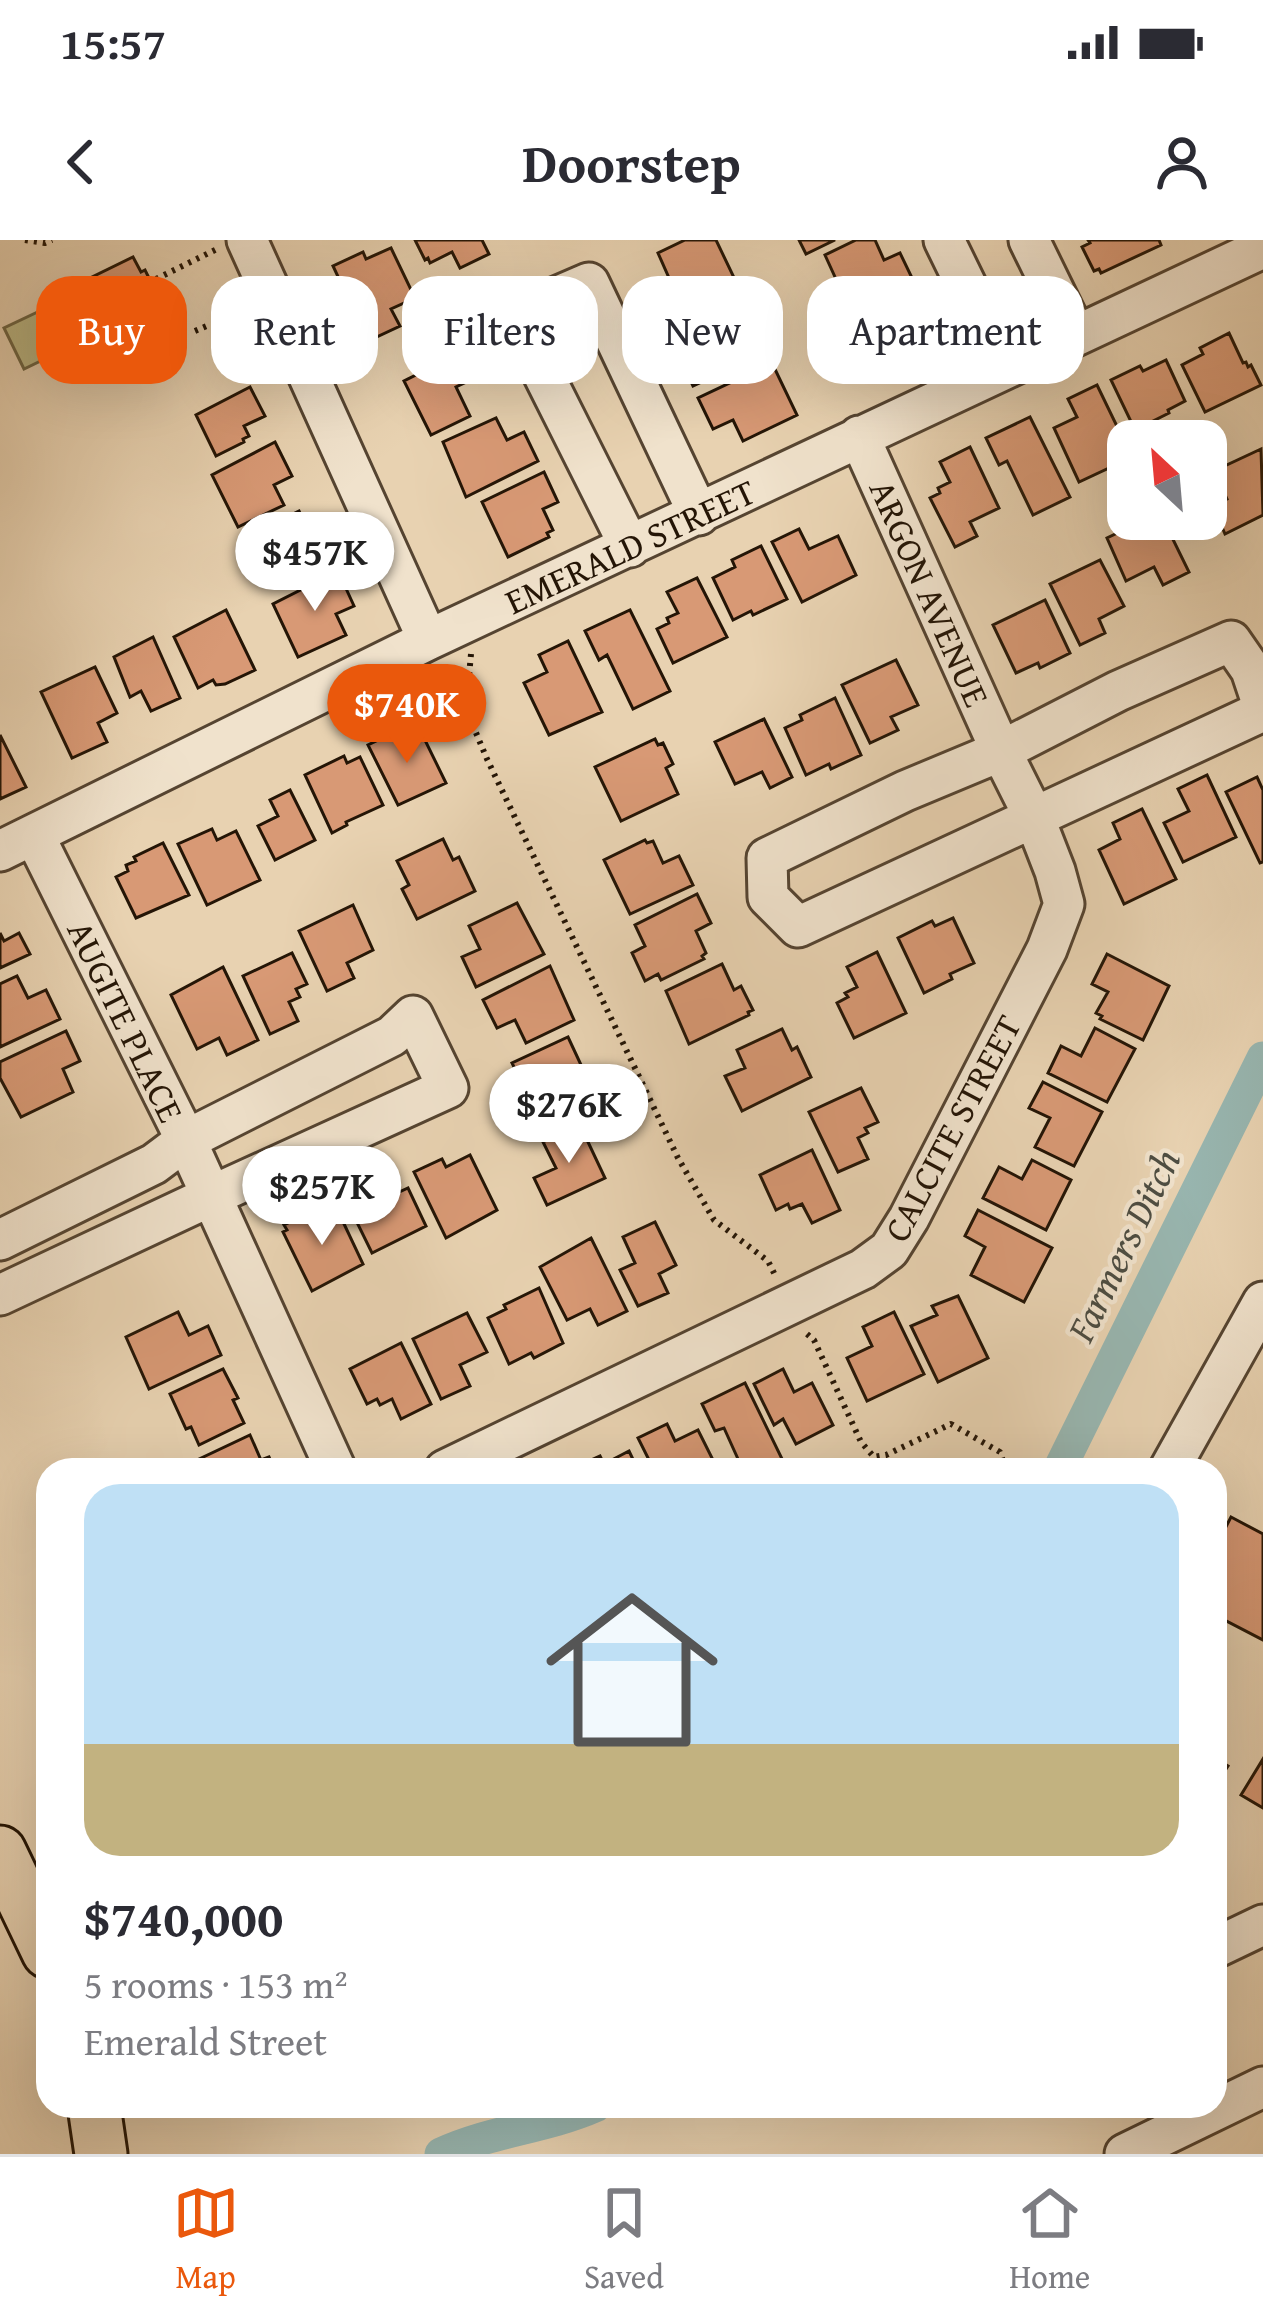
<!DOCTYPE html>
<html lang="en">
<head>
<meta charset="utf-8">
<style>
  body { margin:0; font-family:"Gentium Book Plus",serif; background:#f2f2f3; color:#2b2b33; height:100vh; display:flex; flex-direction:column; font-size:45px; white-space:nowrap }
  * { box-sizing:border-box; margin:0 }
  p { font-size:39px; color:#7c7c81 }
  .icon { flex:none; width:66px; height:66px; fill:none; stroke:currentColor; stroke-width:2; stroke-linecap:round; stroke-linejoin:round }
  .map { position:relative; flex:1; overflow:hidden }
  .sheet { position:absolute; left:36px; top:1218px; width:1191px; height:660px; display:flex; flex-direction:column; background:#fff; border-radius:36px; box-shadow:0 12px 48px #0002 }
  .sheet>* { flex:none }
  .hud { position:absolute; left:36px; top:36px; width:1191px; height:108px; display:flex; gap:24px }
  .needle { width:78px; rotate:334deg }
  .controls { position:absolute; left:1107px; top:180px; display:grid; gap:24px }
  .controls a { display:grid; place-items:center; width:120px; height:120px; border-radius:24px; background:#fff; box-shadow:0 12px 48px #0002; font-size:60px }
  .price { position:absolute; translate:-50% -102px; padding:0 27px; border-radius:42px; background:#fff; color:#222; font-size:39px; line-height:78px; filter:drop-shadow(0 3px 6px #0008) }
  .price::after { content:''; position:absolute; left:50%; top:72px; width:36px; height:27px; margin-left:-18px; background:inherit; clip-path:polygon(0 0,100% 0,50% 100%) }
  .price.active { background:#ea580c; color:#fff }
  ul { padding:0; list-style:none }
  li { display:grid; align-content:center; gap:24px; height:636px; padding:0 48px }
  li span { display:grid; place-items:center; height:372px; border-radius:36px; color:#555 }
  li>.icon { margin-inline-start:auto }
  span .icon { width:216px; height:216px; fill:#fffc; stroke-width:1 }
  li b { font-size:51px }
  .tag { padding:0 42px; border-radius:36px; background:#fff; box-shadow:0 12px 48px #0002; font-size:42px; line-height:108px }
  .tag.active { background:#ea580c; color:#fff }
  .status { display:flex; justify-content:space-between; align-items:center; height:84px; padding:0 60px; background:#fff; direction:ltr }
  .status svg { height:33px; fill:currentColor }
  header { display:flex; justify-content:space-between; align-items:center; height:156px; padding:0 48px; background:#fff; font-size:54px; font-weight:700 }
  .dock { display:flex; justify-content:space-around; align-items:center; height:168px; border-top:3px solid #e1e1e2; background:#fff; font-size:33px; color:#7c7c81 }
  .dock a { display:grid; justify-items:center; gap:6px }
  .dock .active { color:#ea580c }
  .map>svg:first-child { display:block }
  .green { fill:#beba87; stroke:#716846; stroke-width:3 }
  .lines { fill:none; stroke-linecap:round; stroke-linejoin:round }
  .canal { stroke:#98b6b0; stroke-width:33 }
  .building { fill:#d89975; stroke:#241506; stroke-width:3 }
  .minor-casing { stroke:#554431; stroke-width:45 }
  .major-casing { stroke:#241506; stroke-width:57 }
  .path { stroke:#241506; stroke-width:6; stroke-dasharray:3 6; stroke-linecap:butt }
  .minor { stroke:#f0e2cc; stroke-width:39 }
  .major { stroke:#e8d2b1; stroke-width:51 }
  .labels { text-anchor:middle; stroke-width:9; stroke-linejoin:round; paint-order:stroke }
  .street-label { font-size:36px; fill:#241506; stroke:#f0e2cc }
  .water-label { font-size:39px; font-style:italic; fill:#4d4d42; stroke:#f0e2cc }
</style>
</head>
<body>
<div class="status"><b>15:57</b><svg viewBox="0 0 49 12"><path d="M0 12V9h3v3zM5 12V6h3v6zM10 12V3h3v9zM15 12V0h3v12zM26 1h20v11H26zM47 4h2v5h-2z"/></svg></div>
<header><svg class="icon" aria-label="back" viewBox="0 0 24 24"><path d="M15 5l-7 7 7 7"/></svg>Doorstep<svg class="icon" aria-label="person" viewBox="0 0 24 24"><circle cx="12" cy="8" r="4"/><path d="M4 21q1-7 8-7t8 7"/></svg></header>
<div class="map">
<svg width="1263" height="1914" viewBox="0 0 1263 1914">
  <rect width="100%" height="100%" fill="#e8d2b1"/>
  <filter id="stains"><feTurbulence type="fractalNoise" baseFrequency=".00167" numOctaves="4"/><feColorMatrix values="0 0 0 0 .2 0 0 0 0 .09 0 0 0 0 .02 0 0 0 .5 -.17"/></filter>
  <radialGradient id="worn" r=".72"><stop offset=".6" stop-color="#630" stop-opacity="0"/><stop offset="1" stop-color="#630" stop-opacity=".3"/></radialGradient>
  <path class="green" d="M44,69L63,110L24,129L4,88Z"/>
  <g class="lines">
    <path class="canal" d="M1059,1230L1263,818
      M441,1914C490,1891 545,1888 595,1866"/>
  </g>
  <path class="building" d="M415,0H482L489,14L460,28L452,12L430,23L428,18L425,20Z
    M685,0H716L738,46L673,75L657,43L669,38L658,13Z
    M799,0H835L806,14Z
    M856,0H875L884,20L900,13L914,42L851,72L825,15Z
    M1088,0H1159L1161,5L1101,33L1099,29L1094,31L1082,7L1090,3Z
    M391,8L415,58L391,69L400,86L368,101L333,26L363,12L366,19Z
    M133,17L141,32L145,30L157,54L153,56L161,71L110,95L103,80L95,84L84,59L91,56L84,41Z
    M919,54L934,82L916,91L927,115L874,140L848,89Z
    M725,63L753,118L693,146L681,120L700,111L687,82Z
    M1229,93L1243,123L1246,122L1248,127L1251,125L1261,145L1205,172L1182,125L1203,114L1200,108Z
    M464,111L477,137L456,147L470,176L431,195L404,141Z
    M1166,120L1185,161L1168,170L1169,173L1135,190L1111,140L1140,126L1143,131Z
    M772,123L797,175L743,201L733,180L713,189L698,158Z
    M1097,145L1128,209V219L1079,242L1054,188L1077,177L1068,159Z
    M250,147L265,176L244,186L249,196L243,199L244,202L216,216L196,175Z
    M1030,177L1070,257L1033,275L1007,221L999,225L986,198Z
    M496,178L507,200L524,192L538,221L466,257L443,202Z
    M275,202L292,236L274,245L284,265L238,287L212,235Z
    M970,207L999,268L970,282L977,296L955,307L930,258L940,253L938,248L950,242L940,222Z
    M1261,209L1263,275L1225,294L1213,266L1227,259L1214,231Z
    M544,232L558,262L543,269L553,290L547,293L549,297L508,317L482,262Z
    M299,271L305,284L310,282L315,292L317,290L331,319L277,347L270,333L274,331L255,293Z
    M1147,279H1163L1189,332L1163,345L1154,327L1126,341L1107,298Z
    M799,289L809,309L838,296L856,335L802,362L772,302Z
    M761,306L787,359L753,375L751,371L733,380L713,338L735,327L732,320Z
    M1100,320L1124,366L1099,379L1105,393L1080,405L1050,344Z
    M338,331L354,366L336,374L346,395L298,417L273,364Z
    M697,338L727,397L673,423L657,389L669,383L667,378L678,373L667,352Z
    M1045,360L1070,413L1040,428L1038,423L1016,433L993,385Z
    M226,370L255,430L225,444L216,445L213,440L198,448L174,397Z
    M630,370L670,451L633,469L607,415L599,420L585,391Z
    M153,397L180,458L151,471L141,451L130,457L114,417Z
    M568,401L602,472L549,495L524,443L547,432L539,415Z
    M896,420L918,465L891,477L898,490L870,503L842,445Z
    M95,427L117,473L98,483L107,502L72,518L41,452Z
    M835,458L861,515L831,529L829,524L806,535L785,488L802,480L800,475Z
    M764,479L792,537L770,548L762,532L735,544L715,502Z
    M397,491L403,503L422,494L446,543L398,565L368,505Z
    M0,495L26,547L0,559Z
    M655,499L658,505L663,503L673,524L666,528L678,554L621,581L595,527Z
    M344,516L347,523L360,517L383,565L346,582L347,585L332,593L305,535Z
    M1207,535L1236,597L1183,622L1164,583L1189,571L1178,549Z
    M1257,537L1263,550V622L1260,623L1226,552Z
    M290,550L315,600L275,620L258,586L278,576L270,560Z
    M1142,569L1176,639L1124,664L1099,610L1120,599L1113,583Z
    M212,589L217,600L236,591L260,640L207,665L178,604Z
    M443,599L453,620L459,617L475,651L417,679L402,649L409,645L397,621Z
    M645,600L647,603L653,601L663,623L679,616L693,645L630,674L604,620Z
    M163,603L189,655L136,678L116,637L128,631L126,625L136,621L134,617Z
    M697,654L711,683L696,691L706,713L702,716L704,719L661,740L658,734L645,741L632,713L645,706L635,685Z
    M517,663L544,714L476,747L462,717L480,709L469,686Z
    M353,665L373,710L347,723L354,738L327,751L299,691Z
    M953,678L974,723L950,734L952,739L924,753L898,698L932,681L935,686Z
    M0,693L4,701L19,693L30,714L0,728Z
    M877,712L906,773L854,798L837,763L848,757L845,753L857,747L847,727Z
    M292,713L307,744L296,749L300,757L289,762L298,781L270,794L243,736Z
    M1107,714L1169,746L1143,800L1100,779L1102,776L1096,773L1108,752L1092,744Z
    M722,724L734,750L741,746L753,770L748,772L749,775L689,804L666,751Z
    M550,726L574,780L526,803L515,780L497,788L483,760Z
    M223,727L258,800L227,815L219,798L197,809L171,755Z
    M17,736L28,758L46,750L60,779L0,807V744Z
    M1095,788L1135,809L1107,862L1048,833L1061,806L1081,816Z
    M782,789L792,810L797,807L811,837L742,871L725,836L745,828L737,810Z
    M66,791L80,821L63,829L73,852L21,877L0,838V822Z
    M568,797L589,842L560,856L557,849L551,852L545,840L525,850L512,823Z
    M1043,842L1102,872L1074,926L1035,907L1050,878L1029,868Z
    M861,848L878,882L865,888L868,893L858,898L868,919L838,932L809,872Z
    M580,885L605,938L547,965L534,938L556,928L543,902Z
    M812,910L840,970L812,983L802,964L790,969L788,964L776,970L760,935Z
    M470,915L497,970L446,998L414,932L442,919L446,927Z
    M1032,920L1071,940L1046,990L983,958L999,927L1022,939Z
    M370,940L380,961L408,948L426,986L372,1013L343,954Z
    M337,969L363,1024L312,1051L283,992L287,990L284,985L309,973L312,981Z
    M978,970L1052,1008L1024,1062L971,1035L985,1007L965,996Z
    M655,982L676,1025L659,1034L668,1053L638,1066L620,1030L635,1023L623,997Z
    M591,998L627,1071L598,1085L590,1069L567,1080L540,1027Z
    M539,1048L563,1103L534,1118L531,1113L509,1124L488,1078L506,1069L504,1065Z
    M958,1056L988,1118L938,1142L911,1086L937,1075L932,1066Z
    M178,1072L189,1095L208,1086L221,1115L149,1149L126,1097Z
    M894,1072L924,1134L867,1161L847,1118L872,1106L863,1087Z
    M467,1073L487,1112L460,1125L470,1146L441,1159L413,1099Z
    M401,1103L431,1164L401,1179L392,1159L380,1165L377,1159L367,1164L350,1129Z
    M223,1129L238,1158L233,1160L244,1183L199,1205L191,1187L186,1189L170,1154Z
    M783,1129L794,1152L812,1143L833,1185L796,1204L783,1179L774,1185L754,1144Z
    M745,1143L785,1225L774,1230H743L724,1188L715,1191L702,1164Z
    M667,1184L675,1201L698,1190L718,1230H654L638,1198Z
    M250,1195L261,1220L269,1217L275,1230H199L195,1221Z
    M629,1211L638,1230H578L576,1227L600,1216L604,1224Z
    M1231,1277L1263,1294V1400L1215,1375V1308Z
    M1215,1518L1228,1526L1215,1546Z
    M1263,1519V1568L1241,1555Z"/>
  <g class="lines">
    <g class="minor-casing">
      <path id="minor" d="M247,0L428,400
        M944,0L1006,127
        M1029,0L1075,94
        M630,307L519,86L538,65L589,43L699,275
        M1263,466L1251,430L1231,401L1118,451L1001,511L905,551L767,618L768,657L798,687L1263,471
        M34,595L186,900L336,1230
        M0,611L428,400L1263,8
        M0,1000L154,924L186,900L392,796L413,776L448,848L211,956L0,1055
        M445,1230L863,1029L889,1010L909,978L1047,709L1064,664L1055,631L1034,577L1001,511L859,196
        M1169,1230L1263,1062
        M1215,1708L1263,1685
        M1125,1914L1263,1847"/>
    </g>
    <g class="major-casing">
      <path id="major" d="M0,1612L48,1712
        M94,1866L101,1914"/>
    </g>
    <path class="path" d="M25,0L45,3L52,0
      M156,39L217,9
      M195,91L209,85
      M471,414L466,469L487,519L678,918L714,980L768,1021L775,1035
      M807,1094L814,1100L861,1202L874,1217L886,1215L951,1184L1000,1212L1006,1230"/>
    <use href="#minor" class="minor"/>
    <use href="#major" class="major"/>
  </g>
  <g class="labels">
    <g class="street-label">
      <text transform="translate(630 306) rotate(-25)" y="13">EMERALD STREET</text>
      <text transform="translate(930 353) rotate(66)" y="13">ARGON AVENUE</text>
      <text transform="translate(126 781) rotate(64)" y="13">AUGITE PLACE</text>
      <text transform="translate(952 888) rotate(-62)" y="13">CALCITE STREET</text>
    </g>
    <g class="water-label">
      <text transform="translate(1123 1005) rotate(-64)" y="14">Farmers Ditch</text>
    </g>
  </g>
  <rect width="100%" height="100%" filter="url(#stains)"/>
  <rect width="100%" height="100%" fill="url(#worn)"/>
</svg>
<div class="controls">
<a><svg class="needle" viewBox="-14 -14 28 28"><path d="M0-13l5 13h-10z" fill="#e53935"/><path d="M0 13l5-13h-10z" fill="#7c7c81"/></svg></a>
</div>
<b class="price" style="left:315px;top:374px">$457K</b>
<b class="price active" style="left:407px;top:526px">$740K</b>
<b class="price" style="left:569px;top:926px">$276K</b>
<b class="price" style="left:322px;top:1008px">$257K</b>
<div class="hud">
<a class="tag active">Buy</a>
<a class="tag">Rent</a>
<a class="tag">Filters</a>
<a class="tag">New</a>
<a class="tag">Apartment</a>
</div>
<section class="sheet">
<ul>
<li><span style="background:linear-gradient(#bfe0f5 70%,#c2b280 0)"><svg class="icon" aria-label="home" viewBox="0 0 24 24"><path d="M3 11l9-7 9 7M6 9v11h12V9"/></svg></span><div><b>$740,000</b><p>5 rooms · 153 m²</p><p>Emerald Street</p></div></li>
</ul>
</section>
</div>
<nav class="dock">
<a class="active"><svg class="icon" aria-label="map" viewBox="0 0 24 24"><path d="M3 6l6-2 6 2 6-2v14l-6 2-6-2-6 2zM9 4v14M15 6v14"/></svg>Map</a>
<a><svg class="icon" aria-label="saved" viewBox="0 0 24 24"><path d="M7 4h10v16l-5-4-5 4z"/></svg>Saved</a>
<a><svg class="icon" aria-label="home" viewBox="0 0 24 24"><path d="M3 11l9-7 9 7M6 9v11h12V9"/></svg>Home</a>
</nav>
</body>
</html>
